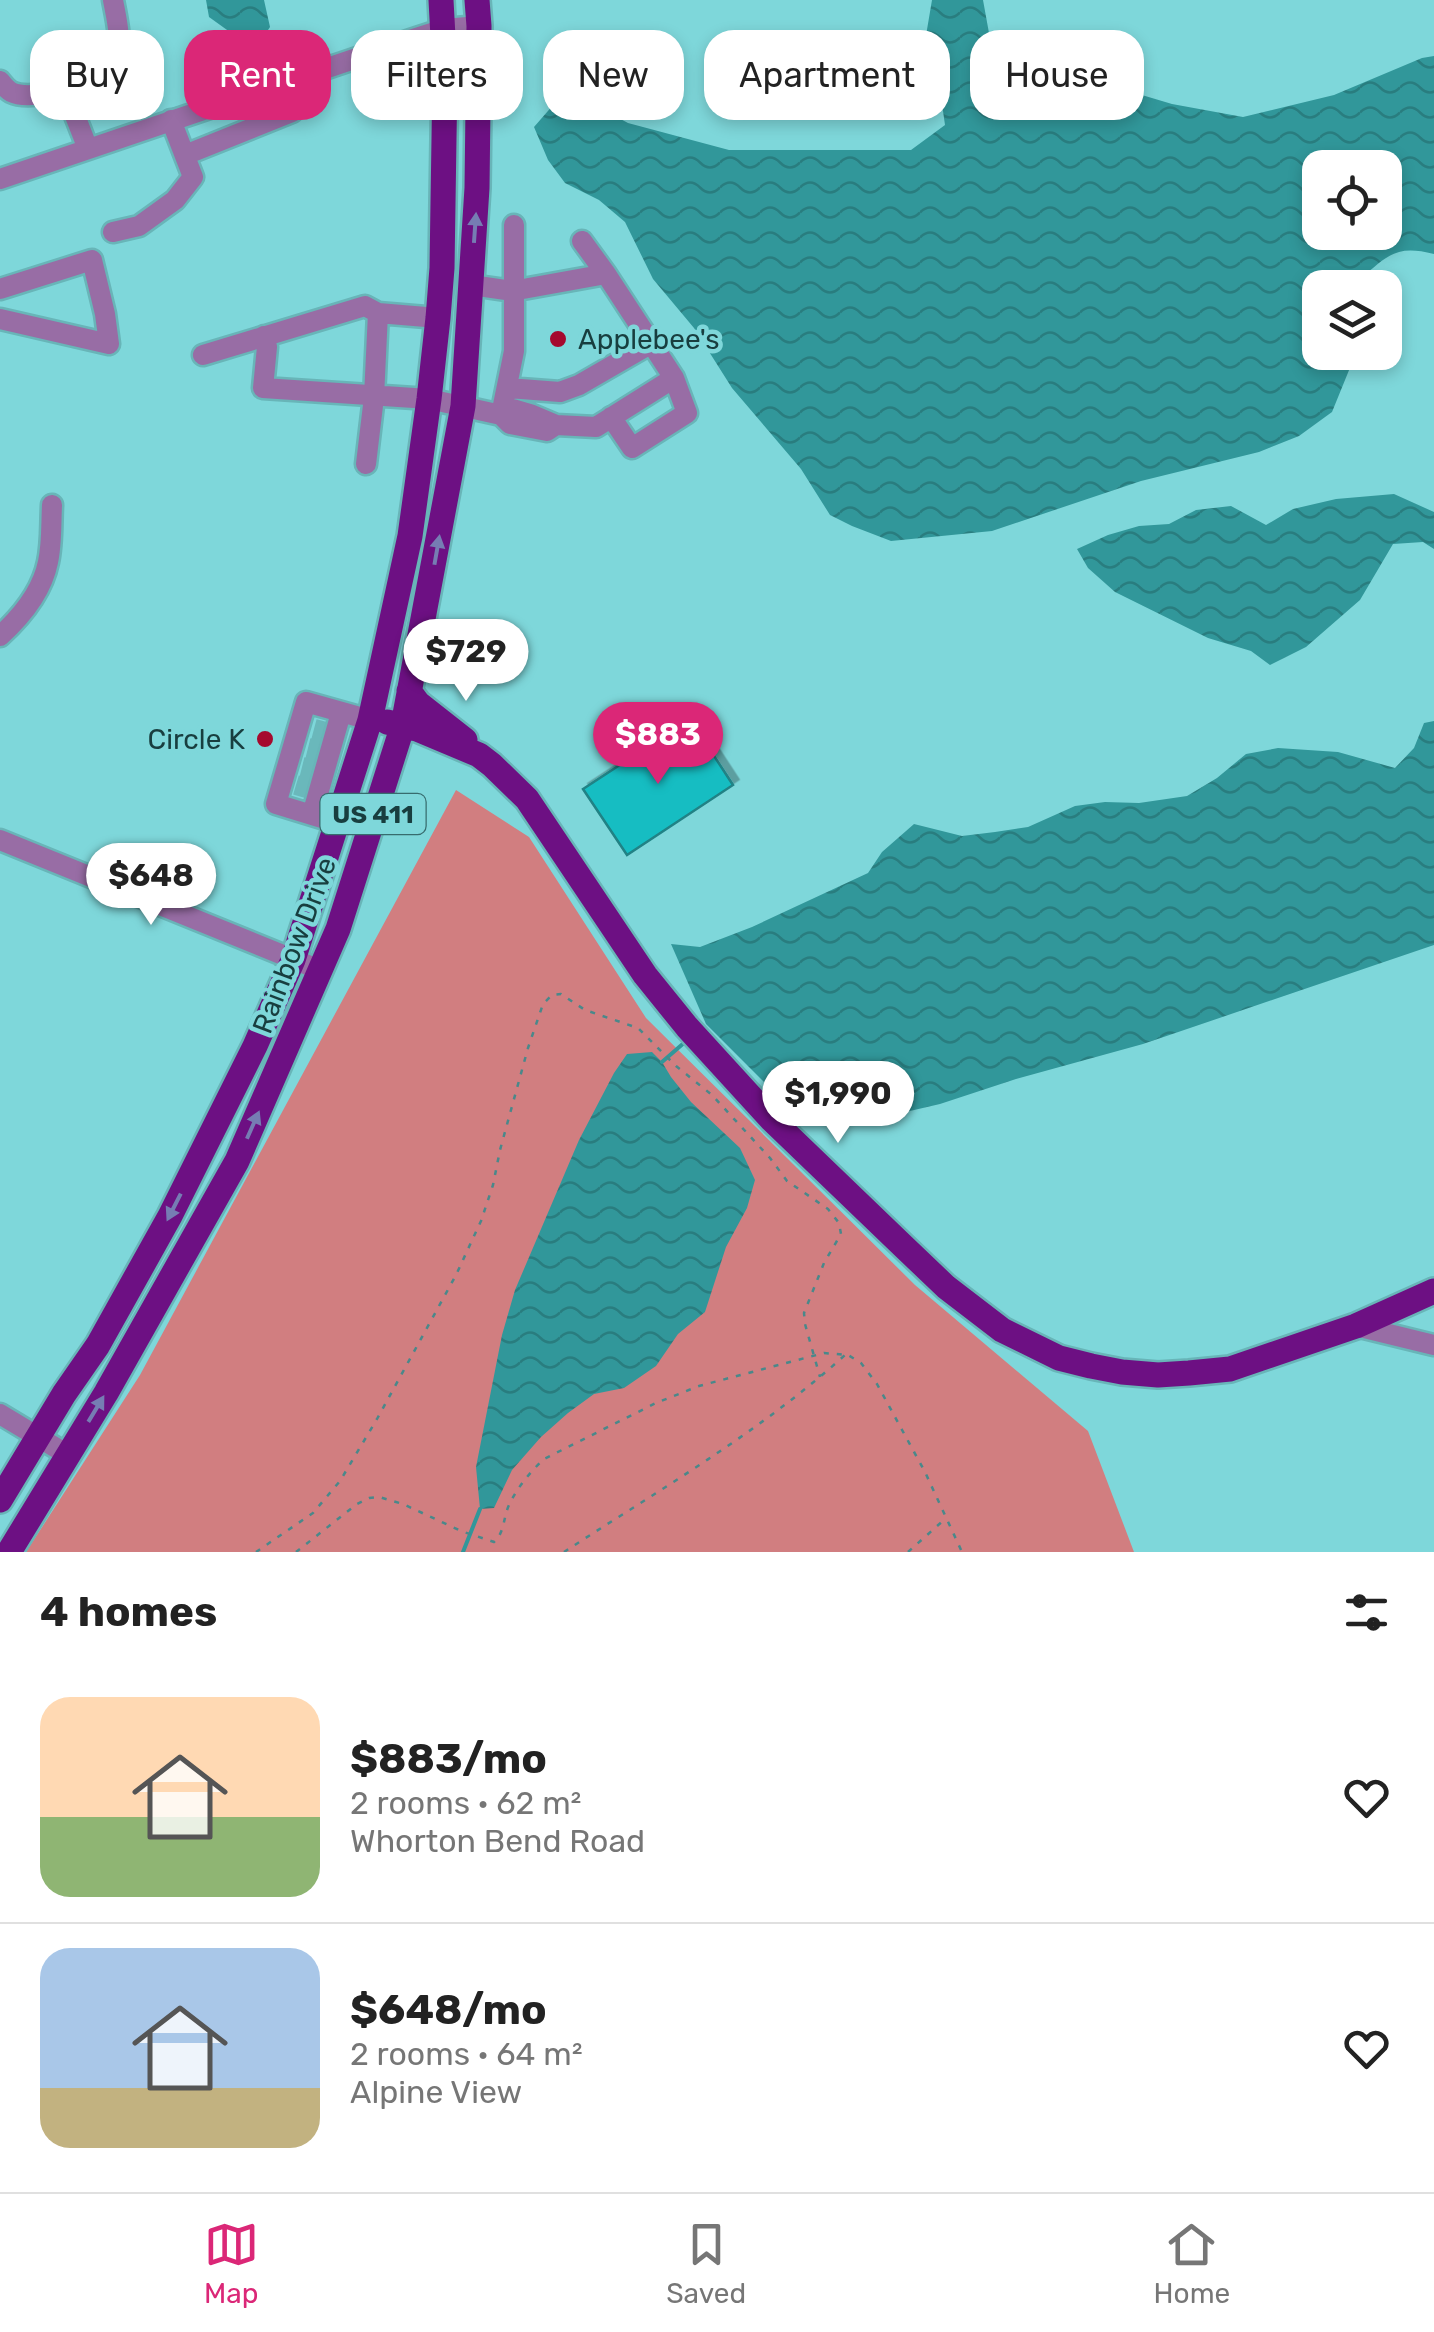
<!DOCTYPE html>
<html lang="en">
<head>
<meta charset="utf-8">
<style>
  body { margin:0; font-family:Rubik,sans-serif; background:#f2f2f2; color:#222; height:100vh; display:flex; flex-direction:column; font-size:38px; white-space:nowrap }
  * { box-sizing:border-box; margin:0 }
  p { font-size:32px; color:#767676 }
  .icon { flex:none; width:55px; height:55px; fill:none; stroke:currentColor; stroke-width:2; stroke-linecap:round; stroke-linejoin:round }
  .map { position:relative; height:1552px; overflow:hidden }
  .details { display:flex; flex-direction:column; background:#fff; flex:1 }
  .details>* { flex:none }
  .guide { position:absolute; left:30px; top:30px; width:1375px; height:90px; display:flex; gap:20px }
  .fabs { position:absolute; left:1302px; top:150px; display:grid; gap:20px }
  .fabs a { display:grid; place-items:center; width:100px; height:100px; border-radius:20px; background:#fff; box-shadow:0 5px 15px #0003; font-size:50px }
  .price { position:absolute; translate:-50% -85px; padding:0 22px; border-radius:35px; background:#fff; color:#222; font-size:32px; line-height:65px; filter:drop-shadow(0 2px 5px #0008) }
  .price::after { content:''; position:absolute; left:50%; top:60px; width:30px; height:22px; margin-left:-15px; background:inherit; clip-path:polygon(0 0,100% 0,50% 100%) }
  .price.on { background:#db2777; color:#fff }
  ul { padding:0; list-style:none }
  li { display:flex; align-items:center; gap:30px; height:250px; padding:0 40px }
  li+li { border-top:2px solid #e0e0e0 }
  li span { display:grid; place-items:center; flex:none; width:280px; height:200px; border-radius:30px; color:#555 }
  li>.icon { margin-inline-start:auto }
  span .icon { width:120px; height:120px; fill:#fffc; stroke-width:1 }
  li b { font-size:42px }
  h2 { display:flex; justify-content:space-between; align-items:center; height:120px; padding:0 40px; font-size:42px }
  .pill { padding:0 35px; border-radius:30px; background:#fff; box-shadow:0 5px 15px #0003; font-size:35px; line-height:90px }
  .pill.on { background:#db2777; color:#fff }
  .menu { display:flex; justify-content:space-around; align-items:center; height:140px; border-top:2px solid #e0e0e0; background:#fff; font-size:28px; color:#767676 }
  .menu a { display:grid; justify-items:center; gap:5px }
  .menu .on { color:#db2777 }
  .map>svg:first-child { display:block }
  .green { fill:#d17e80 }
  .water { fill:url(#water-waves); fill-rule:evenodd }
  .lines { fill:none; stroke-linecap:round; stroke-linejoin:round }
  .stream { stroke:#31979a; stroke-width:4 }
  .building { fill:#13bdc2; stroke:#208285; stroke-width:2.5; filter:url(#shadow) }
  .minor-tunnel { stroke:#6ab8bb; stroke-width:20; stroke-dasharray:20 10; stroke-linecap:butt }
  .minor-casing { stroke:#68b5b8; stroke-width:25 }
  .major-casing { stroke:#68b5b8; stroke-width:30 }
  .path { stroke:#4a888a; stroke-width:2.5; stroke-dasharray:5 8; stroke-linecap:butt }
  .minor { stroke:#986da5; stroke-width:20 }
  .major { stroke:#6d1083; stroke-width:25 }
  .oneway { fill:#767db3 }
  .poi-dot { fill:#a5092e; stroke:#7ed7da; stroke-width:4 }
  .labels { text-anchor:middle; stroke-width:9; stroke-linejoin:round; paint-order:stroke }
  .shield { fill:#7ed7da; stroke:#376c6e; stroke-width:2.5 }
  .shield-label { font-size:25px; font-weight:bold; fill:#183e3f }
  .poi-label { font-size:28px; fill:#183e3f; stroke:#7ed7da; text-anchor:start }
  .street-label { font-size:28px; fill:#183e3f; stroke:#7ed7da }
</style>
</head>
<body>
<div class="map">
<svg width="1434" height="1552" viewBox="0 0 1434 1552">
  <defs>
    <pattern id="water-waves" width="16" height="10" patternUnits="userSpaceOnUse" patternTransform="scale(2.5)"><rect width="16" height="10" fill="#31979a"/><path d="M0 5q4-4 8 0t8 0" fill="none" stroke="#297d7f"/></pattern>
    <filter id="shadow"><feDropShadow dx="5.5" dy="-5.5" stdDeviation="0" flood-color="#0004"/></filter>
  </defs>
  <rect width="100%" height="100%" fill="#7ed7da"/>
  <path class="green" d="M456,790L529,837L646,1018L915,1285L1088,1431L1134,1552H26L140,1375Z"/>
  <path class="water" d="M206,0H264L270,27L258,45L241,40L209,17Z
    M932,0H983L989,33L1018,58L1172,104L1243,117L1334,95L1422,58L1434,56V254C1395,244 1388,256 1360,279V287L1320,288V352L1356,353L1332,412L1299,436L1259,452L1141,481L992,531L891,541L852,526L830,515L801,469L732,388L694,328L653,279L625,222L599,200L565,183L548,160L534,127L554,104L585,100L628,123L729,150H911L945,125L941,97L919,77ZM1320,168H1385V232H1320Z
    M1394,494L1434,512V549L1423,542L1393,544L1360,600L1306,647L1270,665L1251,651L1208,638L1115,592L1088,568L1077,549L1108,535L1139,526L1169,524L1196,510L1231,506L1266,525L1293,509L1336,499Z
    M1434,721V945L1143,1044L1016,1079L940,1104L884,1117L828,1121L773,1091L706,1024L671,944L700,947L752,927L868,873L882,852L914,824L962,836L995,832L1028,827L1075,806L1105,802L1139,803L1187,796L1217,778L1246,754L1278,748L1338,752L1395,768L1414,748L1424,723Z
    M652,1052L662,1062L671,1077L691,1102L740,1148L755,1180L747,1208L726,1247L705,1312L678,1334L656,1366L624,1388L594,1394L568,1413L541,1437L512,1470L494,1508L480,1509L476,1467L502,1335L515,1290L579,1140L614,1073L627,1054Z"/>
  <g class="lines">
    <path class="stream" d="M662,1062L685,1042
      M463,1552L480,1509"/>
  </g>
  <path class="building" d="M690,719L733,785L627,855L583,789Z"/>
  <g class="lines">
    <path class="minor-tunnel" d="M314,729L329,733
      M308,748L324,752
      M302,767L318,771
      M296,785L313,790"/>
    <g class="minor-casing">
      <path id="minor" d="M0,81C4,86 6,89 11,92C35,104 106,80 116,54C122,38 116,17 113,0
        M65,90L88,149
        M185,155L292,112L301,104L296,77
        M0,179L410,40L444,29L479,26
        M113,232L139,226L175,200L193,177L171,120
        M582,241L606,274
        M471,285L512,291L606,274L674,378L687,413L632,448L611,417
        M0,289L92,260L105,314L109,344L0,319
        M264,336L267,347L263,388L429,399L501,415L510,424L547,431L556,425
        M203,355L365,306L378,313
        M507,388L560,392L579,385L650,344
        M501,415L514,351V225
        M501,415L513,409L530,414L556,425L596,427L674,378
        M366,464L374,397L378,313L438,318
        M0,636C22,616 42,592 48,562C52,544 51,524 52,505
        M312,815L341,713
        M338,823L276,804L306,702L370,720
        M0,840L320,970
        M1356,1326L1434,1345
        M0,1414L68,1455"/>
    </g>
    <g class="major-casing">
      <path id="major" d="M409,691L418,703L465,740
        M387,722L417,729L479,755L492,765L527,799L645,975L687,1027L772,1120L902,1245L946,1287L1002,1330L1059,1358L1091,1366L1122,1372L1158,1375L1189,1373L1230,1369L1356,1326L1434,1291
        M0,1500L64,1394L98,1345L170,1216L255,1046L293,960L370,720L410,536L429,399L438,318L442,268L445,74L441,0
        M9,1552L106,1393L237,1161L338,929L403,725L463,406L477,188L479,26L477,0"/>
    </g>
    <path class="path" d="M256,1552L313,1513L340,1481L377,1419L456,1275L481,1221L493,1185L500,1150L528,1048L543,1004L552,995L561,994L585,1010L638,1028L676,1066L712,1095L770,1158L787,1181L828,1209L839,1223L841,1234L824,1263L804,1313L805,1324L820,1377
      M296,1552L357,1504L369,1498L379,1497L403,1504L461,1531L494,1542C505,1532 503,1518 509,1505C517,1488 530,1472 544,1459L656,1403L699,1386L824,1353L848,1355L861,1363L877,1384L925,1472L962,1552
      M564,1552C659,1490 760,1432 845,1355
      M908,1552L945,1519"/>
    <use href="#minor" class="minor"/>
    <use href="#major" class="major"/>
  </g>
  <defs><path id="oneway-solid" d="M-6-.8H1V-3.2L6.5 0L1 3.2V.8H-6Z" transform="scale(2.5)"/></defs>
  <g class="oneway">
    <use href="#oneway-solid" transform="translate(475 228) rotate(-86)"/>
    <use href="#oneway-solid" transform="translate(437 550) rotate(-80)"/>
    <use href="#oneway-solid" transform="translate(253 1125) rotate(-66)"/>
    <use href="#oneway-solid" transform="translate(174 1207) rotate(117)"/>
    <use href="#oneway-solid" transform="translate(96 1409) rotate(-59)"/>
  </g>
  <g class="poi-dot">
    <circle cx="558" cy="339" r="10"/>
    <circle cx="265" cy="739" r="10"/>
  </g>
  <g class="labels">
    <rect class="shield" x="320.5" y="794" width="105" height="40" rx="8"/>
    <g class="shield-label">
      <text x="373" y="823">US 411</text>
    </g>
    <g class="poi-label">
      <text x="578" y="349">Applebee's</text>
      <text x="245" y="749" text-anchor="end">Circle K</text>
    </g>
    <g class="street-label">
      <text transform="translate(294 945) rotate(-69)" y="10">Rainbow Drive</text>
    </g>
  </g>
</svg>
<div class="fabs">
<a><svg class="icon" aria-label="locate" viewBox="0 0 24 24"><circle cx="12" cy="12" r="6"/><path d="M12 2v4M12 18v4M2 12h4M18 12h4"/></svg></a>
<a><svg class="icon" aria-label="layers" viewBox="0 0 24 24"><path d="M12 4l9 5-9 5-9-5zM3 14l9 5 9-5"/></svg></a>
</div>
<b class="price" style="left:466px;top:704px">$729</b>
<b class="price on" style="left:658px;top:787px">$883</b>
<b class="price" style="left:151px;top:928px">$648</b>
<b class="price" style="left:838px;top:1146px">$1,990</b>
<div class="guide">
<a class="pill">Buy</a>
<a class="pill on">Rent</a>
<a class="pill">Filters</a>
<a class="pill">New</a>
<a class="pill">Apartment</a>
<a class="pill">House</a>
</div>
</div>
<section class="details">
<h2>4 homes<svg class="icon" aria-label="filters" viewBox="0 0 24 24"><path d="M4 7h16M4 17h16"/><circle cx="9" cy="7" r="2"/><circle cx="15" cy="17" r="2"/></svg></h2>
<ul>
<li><span style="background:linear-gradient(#ffd9b3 60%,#8fb573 0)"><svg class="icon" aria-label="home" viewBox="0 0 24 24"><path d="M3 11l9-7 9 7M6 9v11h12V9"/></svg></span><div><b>$883/mo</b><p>2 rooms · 62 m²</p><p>Whorton Bend Road</p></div><svg class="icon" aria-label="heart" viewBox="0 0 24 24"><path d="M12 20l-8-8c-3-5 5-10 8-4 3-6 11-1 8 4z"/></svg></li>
<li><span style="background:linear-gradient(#a9c7e8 70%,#c2b280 0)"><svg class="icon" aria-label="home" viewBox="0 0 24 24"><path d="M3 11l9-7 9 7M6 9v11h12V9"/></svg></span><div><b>$648/mo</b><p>2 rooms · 64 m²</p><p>Alpine View</p></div><svg class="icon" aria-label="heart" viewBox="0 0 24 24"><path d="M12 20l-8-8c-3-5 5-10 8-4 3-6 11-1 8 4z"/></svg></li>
</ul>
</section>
<nav class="menu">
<a class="on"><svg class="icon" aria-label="map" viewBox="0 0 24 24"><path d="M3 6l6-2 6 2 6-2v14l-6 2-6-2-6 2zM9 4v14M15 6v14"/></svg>Map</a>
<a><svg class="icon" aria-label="saved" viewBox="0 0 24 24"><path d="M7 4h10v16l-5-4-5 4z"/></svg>Saved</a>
<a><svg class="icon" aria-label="home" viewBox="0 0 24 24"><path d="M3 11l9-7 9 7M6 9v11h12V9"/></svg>Home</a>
</nav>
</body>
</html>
